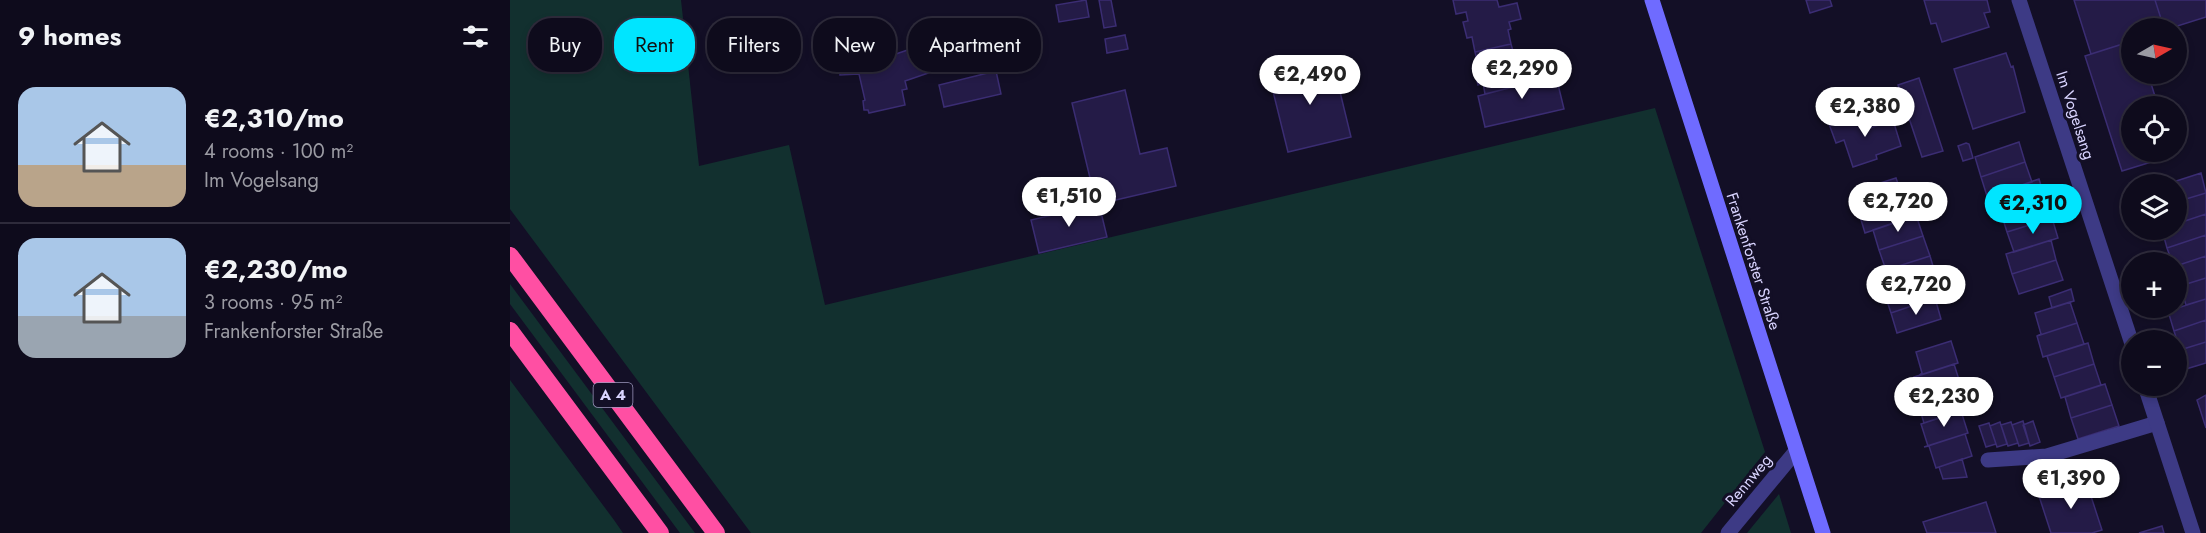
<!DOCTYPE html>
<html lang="en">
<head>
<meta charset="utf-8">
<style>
  body { margin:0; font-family:Jost,sans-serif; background:#171425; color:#f1f3f6; height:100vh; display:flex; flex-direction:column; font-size:22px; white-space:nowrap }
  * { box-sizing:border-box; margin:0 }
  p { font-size:20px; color:#9b9ba3 }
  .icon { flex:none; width:33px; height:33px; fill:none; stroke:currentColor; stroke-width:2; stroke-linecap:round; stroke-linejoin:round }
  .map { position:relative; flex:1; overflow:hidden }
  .side { display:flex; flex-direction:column; background:#0e0b1c; width:510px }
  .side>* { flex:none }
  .top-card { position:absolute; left:18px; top:18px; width:570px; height:54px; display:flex; gap:12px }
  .needle { width:39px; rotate:81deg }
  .tools { position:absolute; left:1611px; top:18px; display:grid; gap:12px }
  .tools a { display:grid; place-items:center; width:66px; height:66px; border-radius:50%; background:#0e0b1c; box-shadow:0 3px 9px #0003,0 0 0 2px #2e2b3b; font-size:30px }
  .price { position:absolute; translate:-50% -51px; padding:0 14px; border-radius:21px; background:#fff; color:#222; font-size:20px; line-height:39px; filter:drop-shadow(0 2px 3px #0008) }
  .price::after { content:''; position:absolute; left:50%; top:36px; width:18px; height:14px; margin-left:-9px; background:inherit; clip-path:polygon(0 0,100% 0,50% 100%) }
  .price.selected { background:#00e5ff; color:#111 }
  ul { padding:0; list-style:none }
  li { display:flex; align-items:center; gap:18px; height:150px; padding:0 18px }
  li+li { border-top:2px solid #2e2b3b }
  li span { display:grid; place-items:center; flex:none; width:168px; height:120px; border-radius:18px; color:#555 }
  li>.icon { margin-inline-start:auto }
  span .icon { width:72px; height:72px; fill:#fffc; stroke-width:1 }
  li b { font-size:26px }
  h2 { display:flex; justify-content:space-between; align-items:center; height:72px; padding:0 18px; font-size:26px }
  .chip { padding:0 21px; border-radius:24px; background:#0e0b1c; box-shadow:0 3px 9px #0003,0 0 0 2px #2e2b3b; font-size:21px; line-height:54px }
  .chip.selected { background:#00e5ff; color:#111 }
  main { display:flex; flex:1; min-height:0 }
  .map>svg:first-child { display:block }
  .green { fill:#12302f }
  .building { fill:#241b47; stroke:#3b2d73; stroke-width:1.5 }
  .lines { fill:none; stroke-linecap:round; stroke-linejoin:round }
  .lane { stroke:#3d3a85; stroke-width:15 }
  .street { stroke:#3d3a85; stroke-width:15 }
  .secondary { stroke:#6f6bff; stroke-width:15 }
  .highway { stroke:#ff4fa3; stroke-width:18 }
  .labels { text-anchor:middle; stroke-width:6; stroke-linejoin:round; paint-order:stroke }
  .shield { fill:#130f26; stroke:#9e99be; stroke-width:1.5 }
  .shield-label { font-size:15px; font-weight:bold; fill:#d9d4ff }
  .street-label { font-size:16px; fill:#d9d4ff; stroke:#130f26 }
</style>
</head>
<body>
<main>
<section class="side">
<h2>9 homes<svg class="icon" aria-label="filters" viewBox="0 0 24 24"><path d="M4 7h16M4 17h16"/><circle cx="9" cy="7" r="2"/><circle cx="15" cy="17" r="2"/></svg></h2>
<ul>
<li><span style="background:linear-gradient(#a9c7e8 65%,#b9a48a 0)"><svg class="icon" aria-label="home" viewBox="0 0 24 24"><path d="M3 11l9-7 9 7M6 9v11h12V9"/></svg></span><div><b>€2,310/mo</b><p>4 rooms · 100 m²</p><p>Im Vogelsang</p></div></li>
<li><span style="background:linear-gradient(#a9c7e8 65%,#9aa5b1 0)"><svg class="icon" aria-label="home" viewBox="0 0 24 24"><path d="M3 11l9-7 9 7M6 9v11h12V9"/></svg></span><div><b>€2,230/mo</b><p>3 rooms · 95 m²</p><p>Frankenforster Straße</p></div></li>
</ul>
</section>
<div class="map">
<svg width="1696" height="533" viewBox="0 0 1696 533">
  <rect width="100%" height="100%" fill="#130f26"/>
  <path class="green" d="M0,0H171L189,166L279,145L315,305L1145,108L1255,452L1191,533H241L0,209Z
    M0,285V284L185,533H170L0,304Z
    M0,380L104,520L113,533H0Z
    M1269,494L1281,533H1237Z"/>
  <path class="building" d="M576,0L579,17L549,22L546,5Z
    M589,0H601L606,26L594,28Z
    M943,0H987L989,7L1007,3L1011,19L999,22L1001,29L998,30L1001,44L965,52L962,37L957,38L953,22L958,21L956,12L946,14Z
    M1296,0H1320L1322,6L1300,13Z
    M1414,0H1477L1480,12L1474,13L1479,27L1432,42L1426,23L1421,24Z
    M1564,0H1645L1654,28H1622V41L1581,54Z
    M1645,0H1696V17L1661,28H1654Z
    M615,35L618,49L597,53L595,39Z
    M1619,42L1622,49V74H1629L1631,80L1639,77L1648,106H1622V152H1663L1664,155L1612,171L1575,56Z
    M418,43L427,70L395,81L397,89L392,90L395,105L359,113L358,110H354L353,101L355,100L349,74L330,75L329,52L381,48L383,55Z
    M1001,44L1005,58L1008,57L1010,65L1021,62L1023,77L1006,81L1007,86L975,94L973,83L968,85L964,69L969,68L965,52Z
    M1496,53L1501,67L1503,66L1515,112L1463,129L1444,69Z
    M822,59L841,137L778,152L759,75Z
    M486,71L491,94L434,107L429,85Z
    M1045,72L1054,109L975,127L968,96L1007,86L1006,81Z
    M1409,78L1433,151L1412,157L1388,85Z
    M615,90L630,154L657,148L666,186L567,209L561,187L581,182L562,103Z
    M1355,111L1360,128L1383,120L1391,146L1366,155L1367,159L1343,167L1334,140L1326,143L1319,124Z
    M1509,142L1515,162L1471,177L1465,157Z
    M1456,143L1459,144L1463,158L1453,161L1448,146Z
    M1515,162L1522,182L1477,196L1471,177Z
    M1691,173L1696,193L1666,202V184H1657Z
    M1386,178L1393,198L1349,213L1342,192Z
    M1529,179L1535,199L1491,213L1485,194Z
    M1696,193V214L1666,224V202Z
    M1393,198L1399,218L1355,233L1349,213Z
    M1535,199L1542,218L1497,232L1491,213Z
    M589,204L597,237L529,253L521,220Z
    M1696,214V235L1657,248L1652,230H1666V224Z
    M1406,215L1413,236L1369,250L1363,230Z
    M1542,218L1548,238L1504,252L1497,232Z
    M1696,235V256L1666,266V262H1662L1657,248Z
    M1413,236L1420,256L1376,270L1369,250Z
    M1541,240L1546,260L1502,274L1496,254Z
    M1420,256L1426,276L1382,290L1376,270Z
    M1696,256V278L1670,286L1666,276V266Z
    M1546,260L1553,280L1509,294L1502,274Z
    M1696,278V299L1676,305L1670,286Z
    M1419,279L1425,298L1381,313L1374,292Z
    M1561,289L1564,301L1542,308L1539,297Z
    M1425,298L1431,319L1387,333L1381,313Z
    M1696,299V320L1664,331L1658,311Z
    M1560,302L1567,323L1527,336L1531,334L1525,313Z
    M1696,320V342L1670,350L1664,331Z
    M1567,323L1574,344L1533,357L1527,336Z
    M1441,341L1448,363L1408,376L1412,373L1406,352Z
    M1696,342V363L1676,369L1670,350Z
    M1578,343L1584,364L1544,377L1537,356Z
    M1444,364L1451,386L1411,399L1404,377Z
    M1584,364L1591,385L1551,398L1544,377Z
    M1595,384L1602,405L1561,418L1555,397Z
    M1448,387L1455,409L1414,423L1407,400Z
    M1696,395V428L1687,400Z
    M1602,405L1609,426L1568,439L1561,418Z
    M1451,411L1458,433L1418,446L1411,424Z
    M1513,421L1519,443L1509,446L1502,425Z
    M1523,421L1530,442L1520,446L1513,425Z
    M1490,422L1497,444L1487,447L1480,426Z
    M1501,422L1508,443L1498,446L1491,425Z
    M1479,423L1486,444L1476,447L1469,426Z
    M1455,434L1462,456L1426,468L1419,446L1414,447Z
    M1452,459L1457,477L1433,479L1429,467Z
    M1576,481L1592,530L1582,533H1541L1529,496Z
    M1476,502L1486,533H1417L1413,522Z
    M1652,526L1654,533H1629Z"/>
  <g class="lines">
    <path class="lane" d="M1478,460L1537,456L1647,423"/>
    <path class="street" d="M1509,0L1622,344
      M1635,386L1683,533
      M1218,533L1286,451"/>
    <path class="secondary" d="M1142,0L1313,533"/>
    <path class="highway" d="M0,256L206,533
      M0,331L150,533"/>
  </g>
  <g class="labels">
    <rect class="shield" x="83.5" y="383" width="39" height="24" rx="4.5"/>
    <g class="shield-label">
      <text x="103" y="400">A 4</text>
    </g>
    <g class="street-label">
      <text transform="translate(1566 115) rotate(72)" y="6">Im Vogelsang</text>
      <text transform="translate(1244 261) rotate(72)" y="6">Frankenforster Straße</text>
      <text transform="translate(1238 480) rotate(-50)" y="6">Rennweg</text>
    </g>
  </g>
</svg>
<div class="tools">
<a><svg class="needle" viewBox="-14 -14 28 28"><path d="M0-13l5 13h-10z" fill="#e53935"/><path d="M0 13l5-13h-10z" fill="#9b9ba3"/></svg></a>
<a><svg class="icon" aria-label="locate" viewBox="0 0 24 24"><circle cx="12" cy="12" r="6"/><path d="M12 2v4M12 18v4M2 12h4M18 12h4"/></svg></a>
<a><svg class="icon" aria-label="layers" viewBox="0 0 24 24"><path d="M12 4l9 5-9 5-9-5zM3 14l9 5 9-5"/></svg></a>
<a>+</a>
<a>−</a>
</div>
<b class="price" style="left:1012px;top:100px">€2,290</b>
<b class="price" style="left:800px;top:106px">€2,490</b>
<b class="price" style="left:1355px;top:138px">€2,380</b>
<b class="price" style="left:559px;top:228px">€1,510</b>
<b class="price" style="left:1388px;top:233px">€2,720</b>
<b class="price selected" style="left:1523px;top:235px">€2,310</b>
<b class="price" style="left:1406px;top:316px">€2,720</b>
<b class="price" style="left:1434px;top:428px">€2,230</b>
<b class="price" style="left:1561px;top:510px">€1,390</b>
<div class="top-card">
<a class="chip">Buy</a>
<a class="chip selected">Rent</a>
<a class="chip">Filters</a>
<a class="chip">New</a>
<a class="chip">Apartment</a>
</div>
</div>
</main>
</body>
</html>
